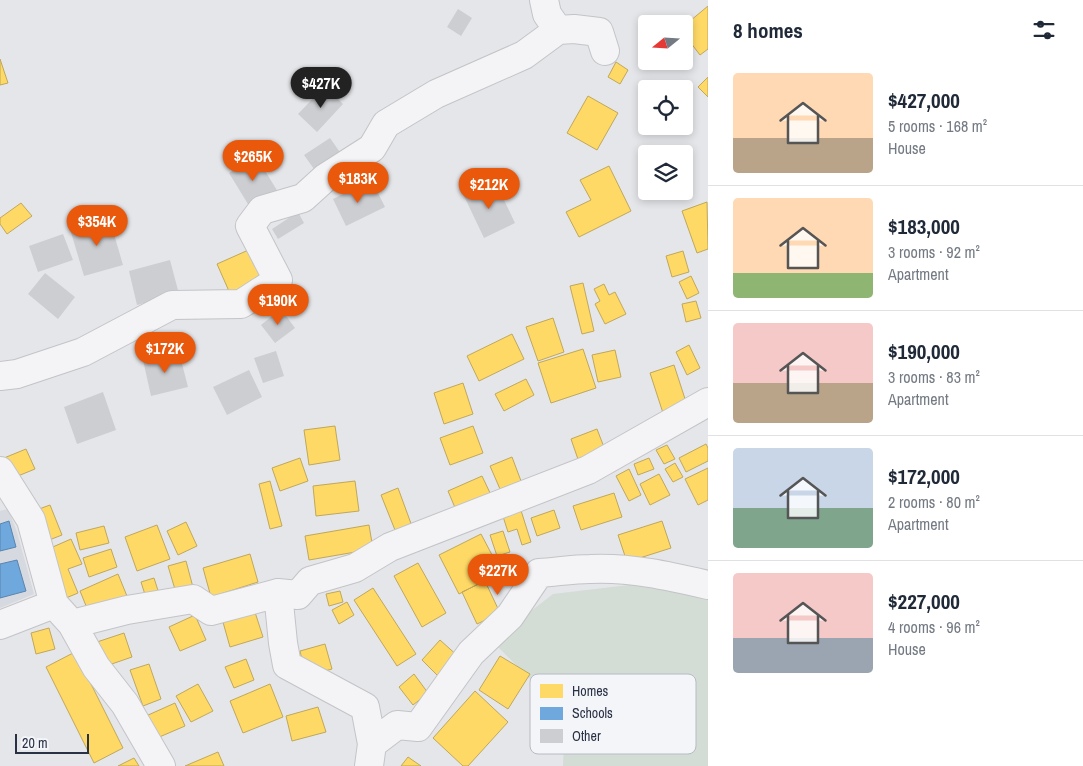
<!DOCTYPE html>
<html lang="en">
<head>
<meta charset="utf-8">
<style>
  body { margin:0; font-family:"Archivo Narrow",sans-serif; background:#f6f6f7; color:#1f2937; height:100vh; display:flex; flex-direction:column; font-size:19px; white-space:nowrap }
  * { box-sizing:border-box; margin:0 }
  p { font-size:16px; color:#747a83 }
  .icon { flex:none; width:28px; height:28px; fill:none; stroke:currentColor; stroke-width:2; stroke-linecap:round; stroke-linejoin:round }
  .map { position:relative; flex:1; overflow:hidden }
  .details { display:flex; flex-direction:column; background:#fff; width:375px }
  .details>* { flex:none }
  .needle { width:32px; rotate:252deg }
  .tools { position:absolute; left:638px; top:15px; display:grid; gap:10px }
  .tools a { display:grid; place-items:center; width:55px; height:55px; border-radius:5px; background:#fff; box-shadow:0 2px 8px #0003; font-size:25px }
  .scale { position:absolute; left:15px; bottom:12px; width:74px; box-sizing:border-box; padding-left:5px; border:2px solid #2a3144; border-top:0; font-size:14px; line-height:18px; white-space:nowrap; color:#2a3144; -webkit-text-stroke:4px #f3f5f9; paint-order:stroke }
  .price { position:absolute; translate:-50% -42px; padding:0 11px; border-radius:18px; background:#ea580c; color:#fff; font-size:16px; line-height:32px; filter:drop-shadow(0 1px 2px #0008) }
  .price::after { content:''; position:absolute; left:50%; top:30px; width:15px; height:11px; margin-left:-8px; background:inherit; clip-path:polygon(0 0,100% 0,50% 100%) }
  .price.on { background:#222; color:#fff }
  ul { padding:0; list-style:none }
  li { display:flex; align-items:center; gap:15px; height:125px; padding:0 25px }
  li+li { border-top:1px solid #e0e1e3 }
  li span { display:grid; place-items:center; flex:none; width:140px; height:100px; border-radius:5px; color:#555 }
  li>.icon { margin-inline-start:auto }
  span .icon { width:60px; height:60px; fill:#fffc; stroke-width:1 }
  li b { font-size:21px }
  h2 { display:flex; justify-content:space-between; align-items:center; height:60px; padding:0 25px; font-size:21px }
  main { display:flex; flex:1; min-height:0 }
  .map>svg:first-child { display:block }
  .built { fill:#d6d9e0 }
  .green { fill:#d4ddd5 }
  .homes { fill:#ffd966; stroke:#bfa75c }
  .schools { fill:#6fa8dc; stroke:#5a84ae }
  .building { fill:#cdced2 }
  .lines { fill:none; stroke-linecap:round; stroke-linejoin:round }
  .minor-casing { stroke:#c3c4c7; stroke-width:30 }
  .minor { stroke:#f4f4f6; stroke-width:28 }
  .key { fill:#f3f5f9; stroke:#b7bac3; stroke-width:1 }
  .key-label { font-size:14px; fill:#2a3144 }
</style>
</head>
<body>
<main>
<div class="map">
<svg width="708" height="766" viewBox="0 0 708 766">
  <rect width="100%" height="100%" fill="#e5e6e9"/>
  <path class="built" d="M8,509L17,532L34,594L0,608V511Z"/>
  <path class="green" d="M645,583L708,590V766H563L564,739L536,685L492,641L553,594Z"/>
  <path class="homes" d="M708,6V49L700,55L684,34V26Z
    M0,59L8,83L0,85Z
    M616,62L628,70L620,84L608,77Z
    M708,77V97L698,87Z
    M588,96L618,113L597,150L567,133Z
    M609,166L631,211L579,237L566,212L591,200L580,180Z
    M707,202L708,249L697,253L682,211Z
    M21,203L32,216L7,234L0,224V218Z
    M253,248L268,282L232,298L217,264Z
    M683,251L689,272L672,277L666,256Z
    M691,276L699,293L687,299L679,282Z
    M583,283L594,331L582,334L570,286Z
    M604,284L609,295L615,292L626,314L605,324L595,304L600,301L594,289Z
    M696,301L701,318L686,322L682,304Z
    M553,318L564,352L538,361L526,327Z
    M512,334L524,359L479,381L467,356Z
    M689,345L700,368L687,375L676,352Z
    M583,349L596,388L551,403L538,363Z
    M615,350L621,377L598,382L592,355Z
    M674,365L687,405L663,413L650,373Z
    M526,379L534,395L504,411L495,394Z
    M463,383L473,414L444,424L434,393Z
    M335,426L340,460L309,465L304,430Z
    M473,426L483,453L450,465L440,438Z
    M597,429L607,455L580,465L571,439Z
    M706,444L708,448V461L686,472L679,458Z
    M667,445L675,459L664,464L656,450Z
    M26,449L35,469L13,478L4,458Z
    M512,457L521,481L500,489L490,466Z
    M300,458L308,481L280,491L272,468Z
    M649,458L654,469L638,475L634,464Z
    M675,463L683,477L673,482L665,469Z
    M708,468V500L698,505L685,479Z
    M629,469L641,495L629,501L616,476Z
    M659,474L670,495L650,505L640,484Z
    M482,476L491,495L456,510L448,491Z
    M270,481L282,526L270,529L259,484Z
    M355,481L359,511L316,516L313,486Z
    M398,488L413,529L397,535L381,495Z
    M614,493L622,517L581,530L573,506Z
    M518,501L531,542L522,545L517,529L508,532L500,507Z
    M50,505L62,535L44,542L31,512Z
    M554,510L560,528L537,536L531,518Z
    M662,521L671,548L627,562L618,535Z
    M186,522L197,546L178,555L167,531Z
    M157,525L170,559L137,571L125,537Z
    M369,525L373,549L309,560L305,536Z
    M104,526L109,543L80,550L76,533Z
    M503,531L510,552L497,556L490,535Z
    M481,534L501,572L459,594L439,555Z
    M71,539L82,564L68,569L78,593L66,598L46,550Z
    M111,549L117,567L89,577L83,558Z
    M250,554L258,582L211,597L203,568Z
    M186,561L194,591L177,596L168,566Z
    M418,563L446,613L422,627L394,576Z
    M118,574L129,601L91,618L80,591Z
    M154,578L161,600L148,604L141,582Z
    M485,581L500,613L477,624L462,592Z
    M373,588L416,654L397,666L354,600Z
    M340,591L343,602L329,606L326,594Z
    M347,602L354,615L339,624L332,610Z
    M253,606L263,637L230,647L221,615Z
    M195,615L206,640L180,651L169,627Z
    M49,628L55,649L36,654L31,633Z
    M124,633L132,657L100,668L91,644Z
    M440,640L460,658L441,679L422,660Z
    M325,644L332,669L306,676L300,651Z
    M75,652L123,748L94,763L46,667Z
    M500,656L530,674L508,709L479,690Z
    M246,659L254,680L234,688L225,667Z
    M149,664L161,699L143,706L130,670Z
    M414,674L428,693L413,705L399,687Z
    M198,684L213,711L191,722L176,696Z
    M270,684L283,717L243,733L230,701Z
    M475,691L508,722L468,766H463L433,738Z
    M175,703L185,726L157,738L146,716Z
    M318,707L326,732L292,741L286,716Z
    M218,752L224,766H185Z
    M408,757L421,766H401Z
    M134,758L139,766H118Z"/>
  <path class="schools" d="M9,521L16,547L0,551V524Z
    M17,560L26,591L0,598V564Z"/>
  <path class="building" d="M458,9L472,18L461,36L447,27Z
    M325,86L343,104L317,132L298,114Z
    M330,138L344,158L319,176L304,155Z
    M256,156L278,192L251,209L229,173Z
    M495,181L515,223L484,238L464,196Z
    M365,183L368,190L375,187L385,207L346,226L333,199Z
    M298,212L304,223L278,239L272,229Z
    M109,217L123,265L84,276L70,229Z
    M63,234L73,260L38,272L29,246Z
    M170,260L179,294L137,305L129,271Z
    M45,273L75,297L58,319L28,294Z
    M281,309L295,328L275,343L261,325Z
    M276,351L284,376L263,383L254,358Z
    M179,352L188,387L151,396L143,360Z
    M249,370L262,397L227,415L213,387Z
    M103,392L116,430L77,444L64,407Z"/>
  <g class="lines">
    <g class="minor-casing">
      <path id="minor" d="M544,0L547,14L558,30
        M0,376L17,374L83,352L172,305L241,304L278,280L250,226L262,210L303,198L325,178L372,148L386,124L436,94L524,55L558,30L574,29L599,32L605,51
        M0,471L31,520L54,604L72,624L96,667L125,704L161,766
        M278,593L283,643L287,665L365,707L372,744
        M72,624L127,610L193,599L211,611L278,593L298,595L310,581L355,568L390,547L588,470L708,402
        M0,625L54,604
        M369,766L372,744L397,725L418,727L471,653L510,616L539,573C556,572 573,569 590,569C630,567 669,576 708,585"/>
    </g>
    <use href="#minor" class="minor"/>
  </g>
  <rect x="530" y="674" width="166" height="80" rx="8" class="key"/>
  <rect x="540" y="684" width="23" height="14" fill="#ffd966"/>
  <rect x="540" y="707" width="23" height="13" fill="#6fa8dc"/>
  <rect x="540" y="729" width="23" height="14" fill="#cdced2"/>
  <g class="key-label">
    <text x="572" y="696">Homes</text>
    <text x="572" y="718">Schools</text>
    <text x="572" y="741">Other</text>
  </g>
</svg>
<div class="tools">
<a><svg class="needle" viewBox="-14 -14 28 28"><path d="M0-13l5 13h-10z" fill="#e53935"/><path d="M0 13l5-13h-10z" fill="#747a83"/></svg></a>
<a><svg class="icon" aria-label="locate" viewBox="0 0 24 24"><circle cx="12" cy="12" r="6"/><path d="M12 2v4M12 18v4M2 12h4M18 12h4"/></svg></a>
<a><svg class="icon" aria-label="layers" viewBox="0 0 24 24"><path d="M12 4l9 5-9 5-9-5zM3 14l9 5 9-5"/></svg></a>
</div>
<div class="scale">20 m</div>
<b class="price on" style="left:321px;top:109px">$427K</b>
<b class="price" style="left:253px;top:182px">$265K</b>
<b class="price" style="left:358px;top:204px">$183K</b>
<b class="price" style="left:489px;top:210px">$212K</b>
<b class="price" style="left:97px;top:247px">$354K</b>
<b class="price" style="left:278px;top:326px">$190K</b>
<b class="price" style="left:165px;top:374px">$172K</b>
<b class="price" style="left:498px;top:596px">$227K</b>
</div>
<section class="details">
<h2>8 homes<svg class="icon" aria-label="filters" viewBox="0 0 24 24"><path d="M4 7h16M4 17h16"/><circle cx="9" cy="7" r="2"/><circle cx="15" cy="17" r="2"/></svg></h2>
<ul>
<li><span style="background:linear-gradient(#ffd9b3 65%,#b9a48a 0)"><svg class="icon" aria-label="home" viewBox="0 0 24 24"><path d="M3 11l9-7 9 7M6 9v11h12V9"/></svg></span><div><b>$427,000</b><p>5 rooms · 168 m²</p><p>House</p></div></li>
<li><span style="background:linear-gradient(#ffd9b3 75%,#8fb573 0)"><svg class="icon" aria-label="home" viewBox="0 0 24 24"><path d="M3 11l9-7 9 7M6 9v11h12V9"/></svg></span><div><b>$183,000</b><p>3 rooms · 92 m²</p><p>Apartment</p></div></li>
<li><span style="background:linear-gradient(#f6c9c9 60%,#b9a48a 0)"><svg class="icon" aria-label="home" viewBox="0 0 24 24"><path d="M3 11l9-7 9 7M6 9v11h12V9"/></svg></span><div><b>$190,000</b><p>3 rooms · 83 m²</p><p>Apartment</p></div></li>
<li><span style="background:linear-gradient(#c9d6e8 60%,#7fa58c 0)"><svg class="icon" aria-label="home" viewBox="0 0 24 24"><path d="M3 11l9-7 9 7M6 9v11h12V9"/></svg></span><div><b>$172,000</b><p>2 rooms · 80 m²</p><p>Apartment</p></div></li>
<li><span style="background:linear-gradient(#f6c9c9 65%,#9aa5b1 0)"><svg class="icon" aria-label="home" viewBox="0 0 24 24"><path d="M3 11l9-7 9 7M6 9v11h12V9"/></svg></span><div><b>$227,000</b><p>4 rooms · 96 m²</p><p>House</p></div></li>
</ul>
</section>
</main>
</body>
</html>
